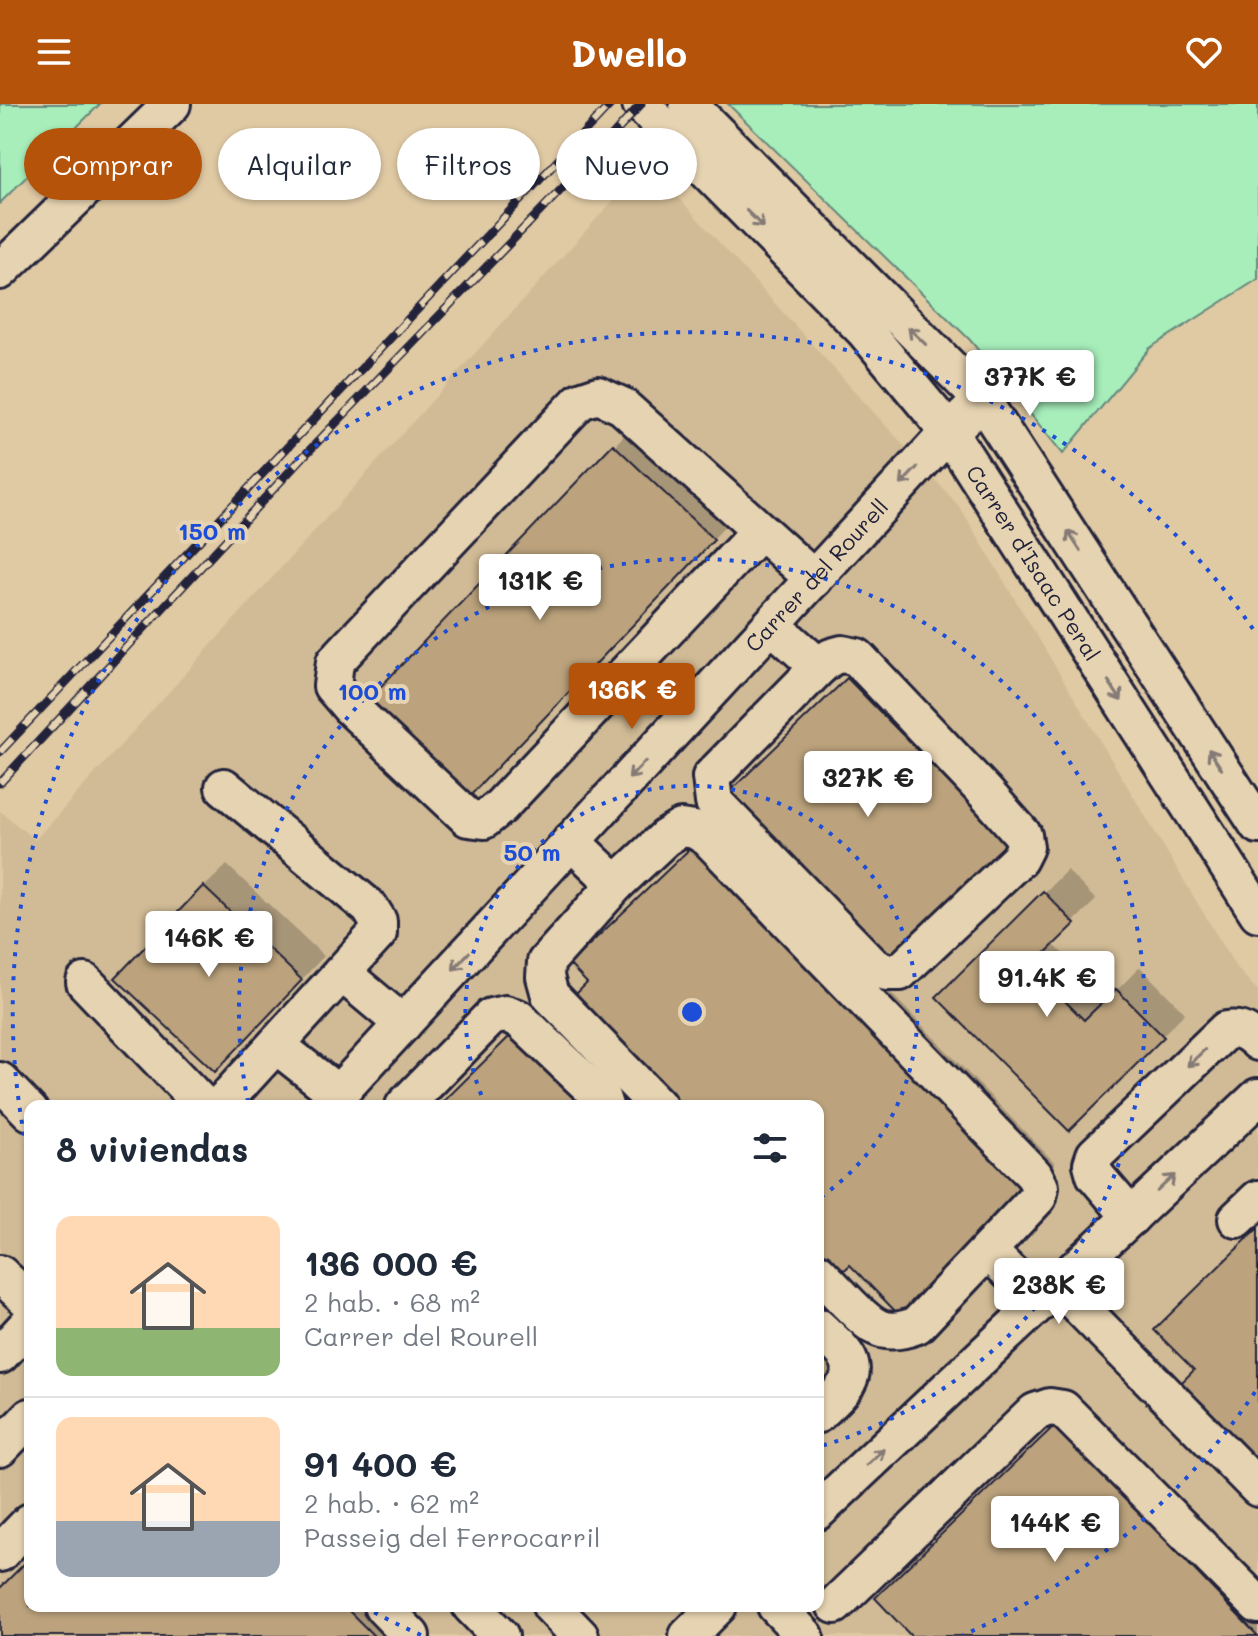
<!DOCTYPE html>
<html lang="es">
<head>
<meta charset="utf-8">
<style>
  body { margin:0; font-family:Mali,sans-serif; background:#f6f6f7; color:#1f2937; height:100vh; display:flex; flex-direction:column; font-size:30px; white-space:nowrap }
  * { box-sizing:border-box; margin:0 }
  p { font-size:26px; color:#747a83 }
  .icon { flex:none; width:44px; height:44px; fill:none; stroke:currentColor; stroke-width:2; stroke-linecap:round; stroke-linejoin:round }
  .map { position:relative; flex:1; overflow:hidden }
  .drawer { position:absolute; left:24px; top:996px; width:800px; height:512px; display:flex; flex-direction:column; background:#fff; border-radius:16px; box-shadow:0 2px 6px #0004 }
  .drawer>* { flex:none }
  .banner { position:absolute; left:24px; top:24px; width:800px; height:72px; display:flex; gap:16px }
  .price { position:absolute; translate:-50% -68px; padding:0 18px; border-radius:8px; background:#fff; color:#222; font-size:26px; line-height:52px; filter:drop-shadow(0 2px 4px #0008) }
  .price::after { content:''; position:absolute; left:50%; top:48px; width:24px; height:18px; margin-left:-12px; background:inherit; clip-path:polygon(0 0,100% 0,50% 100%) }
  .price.current { background:#b45309; color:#fff }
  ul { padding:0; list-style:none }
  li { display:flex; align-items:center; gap:24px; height:200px; padding:0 32px }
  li+li { border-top:2px solid #e0e1e3 }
  li span { display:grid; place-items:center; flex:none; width:224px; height:160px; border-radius:16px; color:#555 }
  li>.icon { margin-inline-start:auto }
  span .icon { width:96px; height:96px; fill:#fffc; stroke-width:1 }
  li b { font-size:34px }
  h2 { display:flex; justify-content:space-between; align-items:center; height:96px; padding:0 32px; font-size:34px }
  .chip { padding:0 28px; border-radius:36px; background:#fff; box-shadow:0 2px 6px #0004; font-size:28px; line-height:72px }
  .chip.current { background:#b45309; color:#fff }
  header { display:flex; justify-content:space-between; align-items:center; height:104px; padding:0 32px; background:#b45309; color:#fff; font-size:36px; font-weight:800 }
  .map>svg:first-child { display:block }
  .built { fill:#d1bb96; fill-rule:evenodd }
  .green { fill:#a7eebb; stroke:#64887b; stroke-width:2 }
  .shadow { fill:#0003 }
  .building { fill:#bca37d; stroke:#22223b; stroke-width:2 }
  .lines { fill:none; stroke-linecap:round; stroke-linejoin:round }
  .minor-casing { stroke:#22223b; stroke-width:42 }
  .minor { stroke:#e6d3b1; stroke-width:36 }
  .rail-casing { stroke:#22223b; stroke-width:9 }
  .rail { stroke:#e6d3b1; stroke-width:6; stroke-dasharray:18; stroke-linecap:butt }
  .oneway { stroke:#847a76 }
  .ring { fill:none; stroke:#1d4ed8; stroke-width:4; stroke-dasharray:4 8 }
  .labels { text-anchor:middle; stroke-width:8; stroke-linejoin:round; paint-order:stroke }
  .street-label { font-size:22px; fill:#22223b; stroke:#e6d3b1 }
  .centre { fill:#1d4ed8; stroke:#e6d3b1; stroke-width:4 }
  .ring-label { font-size:24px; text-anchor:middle; font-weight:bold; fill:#1d4ed8; stroke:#e6d3b1; stroke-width:8; stroke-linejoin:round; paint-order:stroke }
</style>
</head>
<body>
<header><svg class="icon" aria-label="menu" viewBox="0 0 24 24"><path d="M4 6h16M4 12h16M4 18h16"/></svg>Dwello<svg class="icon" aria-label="heart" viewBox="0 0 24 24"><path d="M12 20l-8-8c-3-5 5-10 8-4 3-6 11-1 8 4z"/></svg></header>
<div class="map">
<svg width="1258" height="1532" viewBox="0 0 1258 1532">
  <rect width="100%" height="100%" fill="#e0caa4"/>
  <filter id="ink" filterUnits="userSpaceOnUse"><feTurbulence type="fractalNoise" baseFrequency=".0125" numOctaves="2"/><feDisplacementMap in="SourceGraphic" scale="16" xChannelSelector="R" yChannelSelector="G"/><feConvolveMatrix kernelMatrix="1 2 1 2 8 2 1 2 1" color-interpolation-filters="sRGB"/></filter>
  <g filter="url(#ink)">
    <path class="built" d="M647,59L959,402L1236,863L1258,887V1532H0V707L35,736ZM30,1002H818V1502H30Z"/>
    <path class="green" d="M0,0H100L0,99Z
      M728,0H1258V175L1150,244L1063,350L970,236Z"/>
    <path class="shadow" d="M637,318L735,412L489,670L368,599Z
      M871,553L1030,716L889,854L752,668Z
      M723,715L1055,1059L1033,1082L818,1002L589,879Z
      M227,761L324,852L238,943L204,783Z
      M1067,766L1096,796L1052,839L1108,895L1140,863L1185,909L1069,1024L939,893Z
      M818,1196L860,1238L818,1279Z
      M1079,1300L1258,1486V1532H914Z
      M30,1457V1502H389L419,1532H0V1486Z"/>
    <path class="building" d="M613,340L714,436L467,695L365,599Z
      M847,574L1009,740L889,857L727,690Z
      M699,736L1034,1083L900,1212L850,1161L835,1175L818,1157V1002H668L568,898L587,879L569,860Z
      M203,782L302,876L215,968L115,874Z
      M1043,787L1075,820L1031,863L1084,916L1116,885L1164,933L1069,1027L936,893Z
      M512,930L584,1002H439Z
      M1258,1124V1367L1176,1284L1194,1266L1154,1226Z
      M818,1242L838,1263L818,1282Z
      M1055,1321L1258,1532H911L875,1494Z
      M30,1454V1502H344L374,1532H0V1484Z"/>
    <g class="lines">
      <g class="minor-casing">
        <g id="minor">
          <path id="s1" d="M641,0L864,226L949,328L1258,809"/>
          <path d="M688,0L982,296L1258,721"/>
          <path d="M0,167L172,0"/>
          <path d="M760,427L500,703L484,716L468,714L350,603L332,582L335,558L580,297L598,291L622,302L814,475"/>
          <path d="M772,521L819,563"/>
          <path d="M842,550L857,553L985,688L1023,731L1025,743L1019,755L900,868H886L873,862L714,698L711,673L819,563L831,553Z"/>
          <path d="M571,737L616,780"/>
          <path d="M342,869L403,920"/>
          <path d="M85,878L203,1001L207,1002"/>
          <path d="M276,941L338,990"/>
          <path d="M0,977L30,1008"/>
          <path d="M217,1002L224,997L378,829V817L370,804L224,683"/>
          <path id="s2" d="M327,1002L949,328L982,296"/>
          <path d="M404,1002L491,913L505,910L518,914L601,993L604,1002"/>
          <path d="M658,1002L550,891L545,873L546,858L616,780L665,734L681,724L695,726L708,734L1034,1071L1040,1083L1038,1093L917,1221C884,1234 873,1224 850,1201C839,1190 829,1179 818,1168"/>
          <path d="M1131,1113L1095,1071L1092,1060L1095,1051L1226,926C1241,924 1247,928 1258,938"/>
          <path d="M1237,1115L1258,1095"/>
          <path d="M988,1147L1040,1198"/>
          <path d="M0,1170L30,1198"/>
          <path d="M1058,1181L1258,1384"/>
          <path d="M818,1223C826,1231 845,1246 849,1257C858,1278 831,1297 818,1310"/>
          <path d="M0,1251L30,1218"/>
          <path d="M0,1344L30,1313"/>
          <path d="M818,1407L1258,993"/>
          <path d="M0,1449L30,1418"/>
          <path d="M835,1501L1035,1308L1050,1303L1063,1305L1258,1501"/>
          <path d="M382,1502L411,1532"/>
          <path d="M471,1502L500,1532"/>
          <path d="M551,1502L580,1532"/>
          <path d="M776,1502L805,1532"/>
          <path d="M688,1532L718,1502"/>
        </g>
      </g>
      <use href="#minor" class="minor"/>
      <g class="rail-casing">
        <path id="rail" d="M0,648L611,0
          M0,679L304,352L606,39L641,0"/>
      </g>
      <use href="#rail" class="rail"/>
    </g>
    <defs><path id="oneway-shaft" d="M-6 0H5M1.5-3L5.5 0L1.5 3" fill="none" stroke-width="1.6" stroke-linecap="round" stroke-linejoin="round" transform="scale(2)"/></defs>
    <g class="oneway">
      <use href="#oneway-shaft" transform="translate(755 115) rotate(45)"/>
      <use href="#oneway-shaft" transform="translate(917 232) rotate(-136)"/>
      <use href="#oneway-shaft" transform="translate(909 372) rotate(133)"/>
      <use href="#oneway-shaft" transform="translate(1074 437) rotate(-123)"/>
      <use href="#oneway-shaft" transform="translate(1115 587) rotate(57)"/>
      <use href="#oneway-shaft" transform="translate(1215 655) rotate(-123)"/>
      <use href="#oneway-shaft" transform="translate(637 666) rotate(133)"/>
      <use href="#oneway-shaft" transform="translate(461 857) rotate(133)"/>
      <use href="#oneway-shaft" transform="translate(1196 954) rotate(136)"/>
      <use href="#oneway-shaft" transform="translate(1166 1079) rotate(-43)"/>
      <use href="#oneway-shaft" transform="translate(875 1353) rotate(-43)"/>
    </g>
  </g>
  <g class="ring">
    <path d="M486 1002A226 226 0 1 1 818 1095"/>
    <path d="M248 998A453 453 0 1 1 821 1342"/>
    <path d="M1255 1288A679 679 0 0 1 963 1531M421 1531A679 679 0 0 1 368 1505M29 1055A679 679 0 0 1 1255 528"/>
  </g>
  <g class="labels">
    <g class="street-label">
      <text dy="8" stroke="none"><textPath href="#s1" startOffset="606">Carrer d'Isaac Peral</textPath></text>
      <text dy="8" stroke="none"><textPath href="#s2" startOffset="722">Carrer del Rourell</textPath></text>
    </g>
  </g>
  <circle cx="692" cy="908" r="12" class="centre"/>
  <g class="ring-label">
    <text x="212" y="436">150 m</text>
    <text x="372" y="596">100 m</text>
    <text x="532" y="757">50 m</text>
  </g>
</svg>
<b class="price" style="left:1030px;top:314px">377K €</b>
<b class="price" style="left:540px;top:518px">131K €</b>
<b class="price current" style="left:632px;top:627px">136K €</b>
<b class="price" style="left:868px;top:715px">327K €</b>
<b class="price" style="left:209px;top:875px">146K €</b>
<b class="price" style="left:1047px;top:915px">91.4K €</b>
<b class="price" style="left:1059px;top:1222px">238K €</b>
<b class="price" style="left:1055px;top:1460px">144K €</b>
<div class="banner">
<a class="chip current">Comprar</a>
<a class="chip">Alquilar</a>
<a class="chip">Filtros</a>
<a class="chip">Nuevo</a>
</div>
<section class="drawer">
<h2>8 viviendas<svg class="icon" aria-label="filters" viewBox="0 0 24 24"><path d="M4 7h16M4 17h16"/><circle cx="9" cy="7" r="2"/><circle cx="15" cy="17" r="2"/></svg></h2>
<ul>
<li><span style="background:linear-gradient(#ffd9b3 70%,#8fb573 0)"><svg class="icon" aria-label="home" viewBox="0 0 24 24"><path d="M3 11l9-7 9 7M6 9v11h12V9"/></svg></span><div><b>136 000 €</b><p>2 hab. · 68 m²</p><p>Carrer del Rourell</p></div></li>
<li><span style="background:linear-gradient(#ffd9b3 65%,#9aa5b1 0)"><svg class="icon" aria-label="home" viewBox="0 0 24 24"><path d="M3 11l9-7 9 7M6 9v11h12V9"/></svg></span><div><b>91 400 €</b><p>2 hab. · 62 m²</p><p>Passeig del Ferrocarril</p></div></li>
</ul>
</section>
</div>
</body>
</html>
